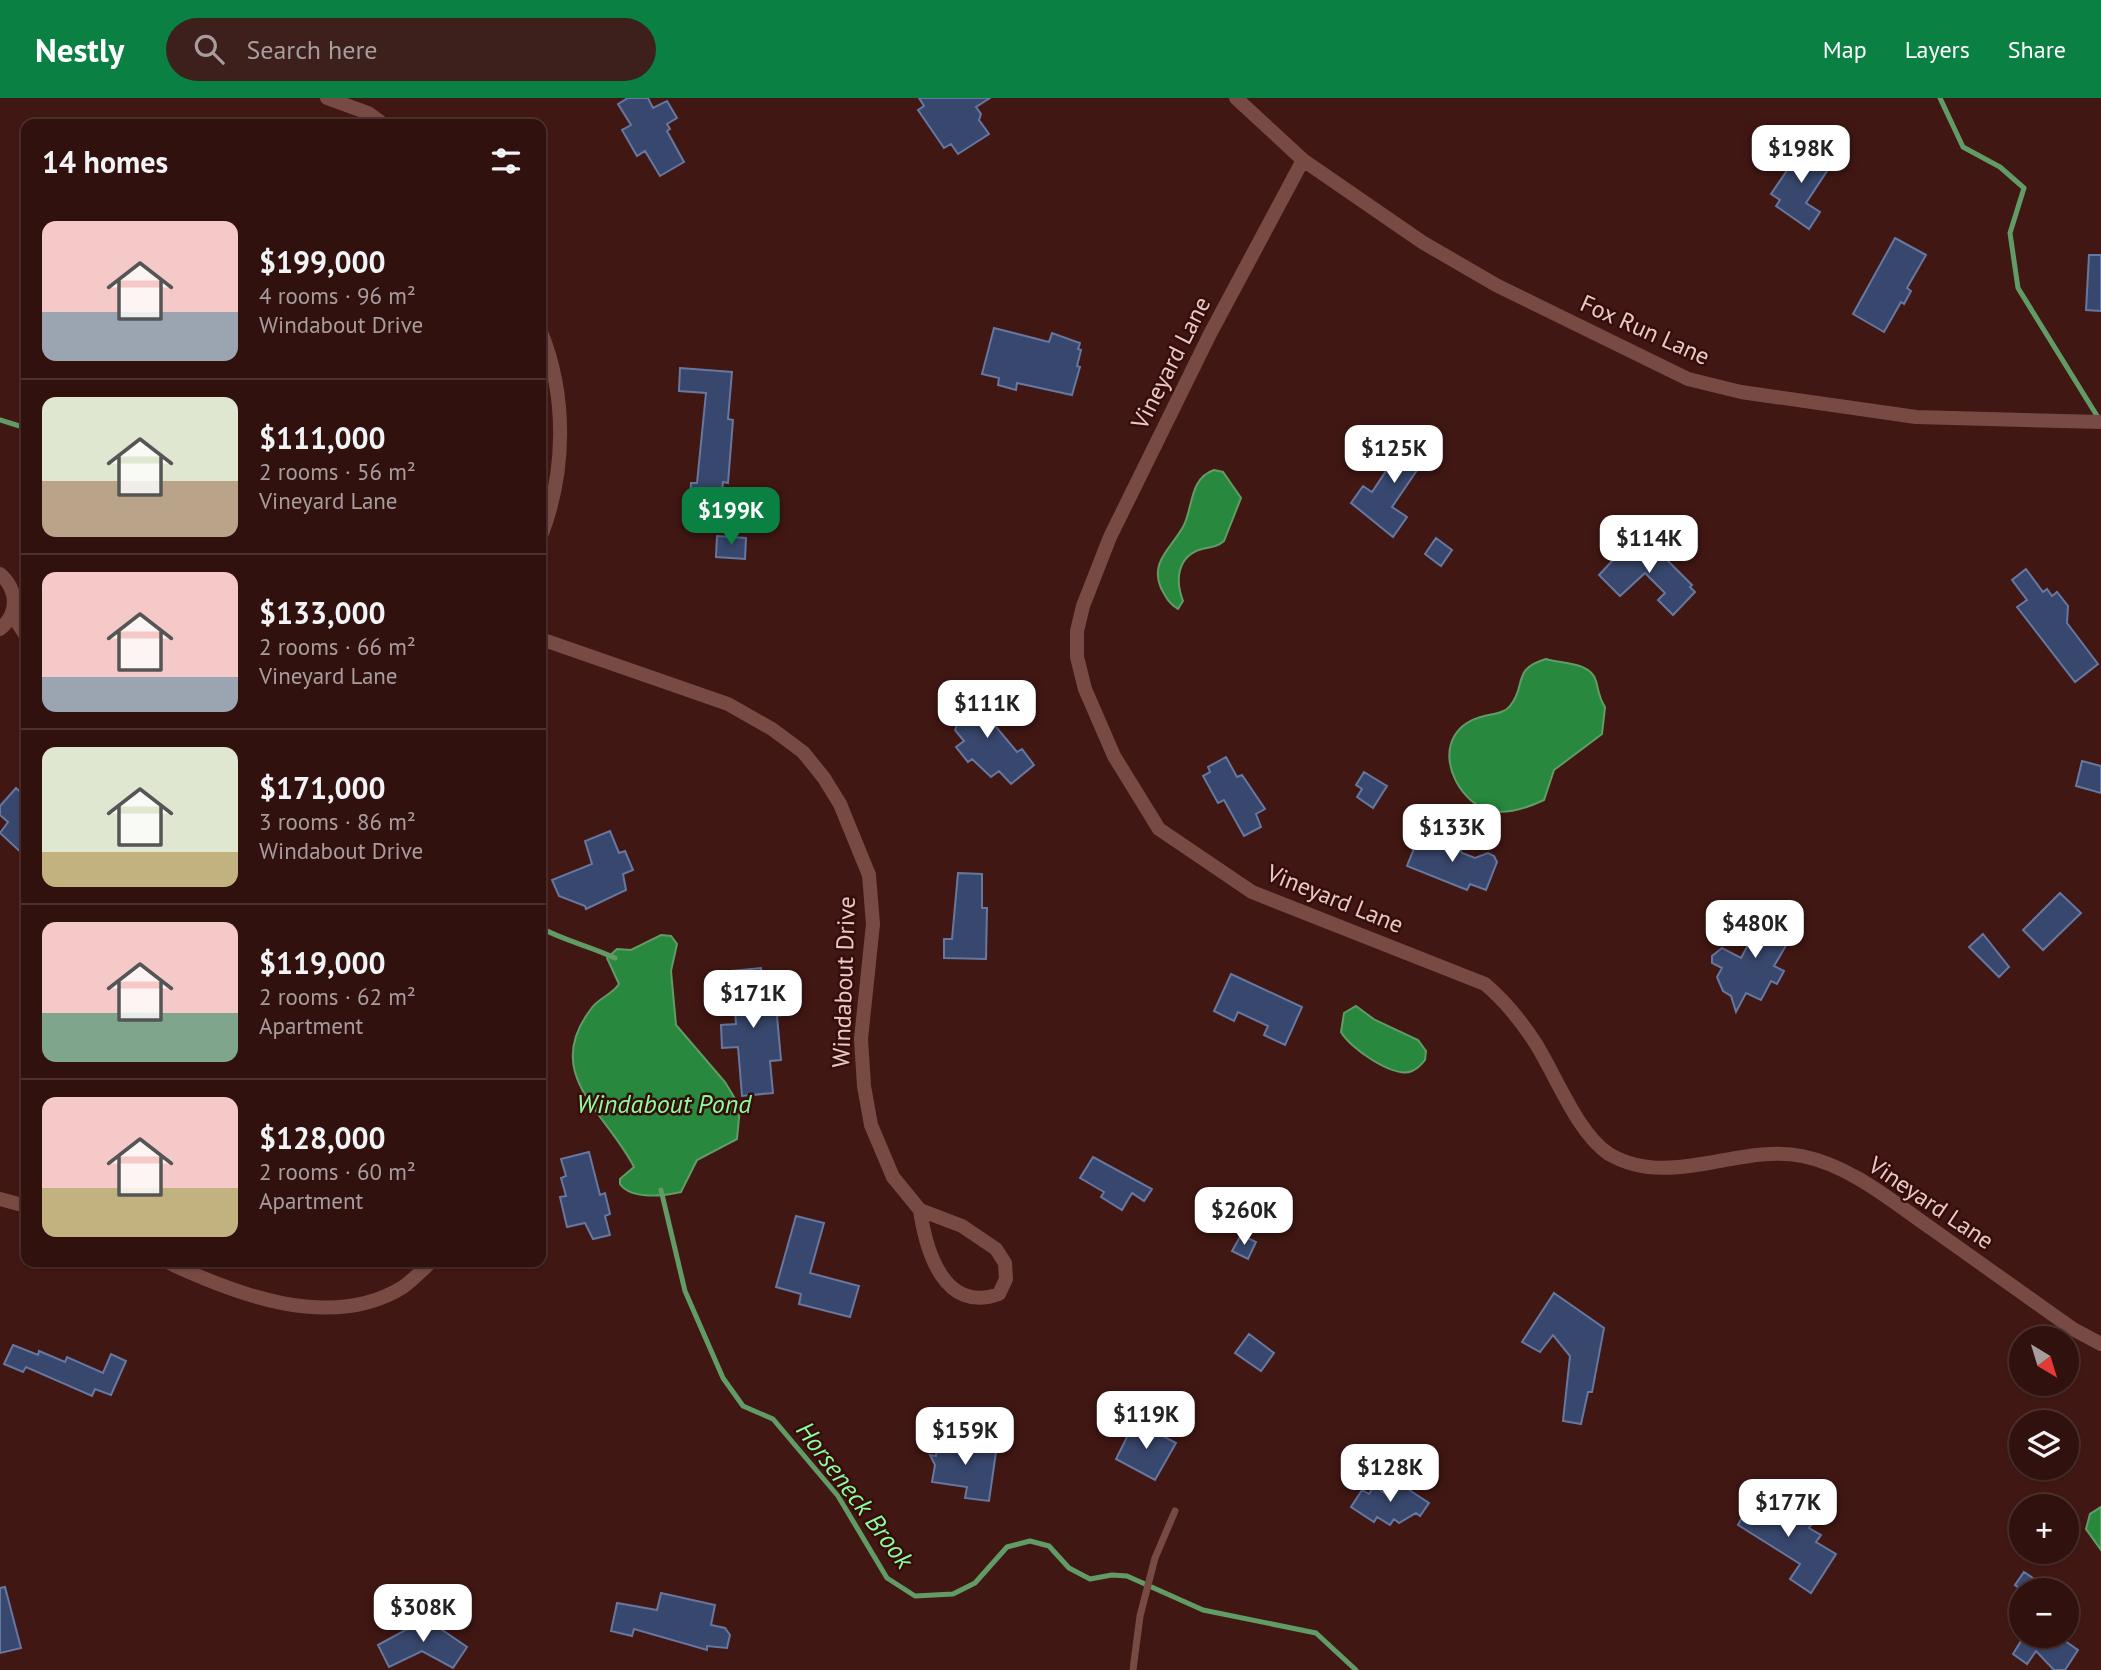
<!DOCTYPE html>
<html lang="en">
<head>
<meta charset="utf-8">
<style>
  body { margin:0; font-family:"PT Sans",sans-serif; background:#3d1f1c; color:#f1f3f6; height:100vh; display:flex; flex-direction:column; font-size:26px; white-space:nowrap }
  * { box-sizing:border-box; margin:0 }
  p { font-size:23px; color:#a89d9e }
  .icon { flex:none; width:38px; height:38px; fill:none; stroke:currentColor; stroke-width:2; stroke-linecap:round; stroke-linejoin:round }
  .map { position:relative; flex:1; overflow:hidden }
  .details { position:absolute; left:21px; top:21px; width:525px; height:1148px; display:flex; flex-direction:column; background:#31110e; border-radius:14px; box-shadow:0 2px 5px #0004,0 0 0 2px #4c312e }
  .details>* { flex:none }
  .needle { width:46px; rotate:142deg }
  .tools { position:absolute; left:2009px; top:1228px; display:grid; gap:14px }
  .tools a { display:grid; place-items:center; width:70px; height:70px; border-radius:50%; background:#31110e; box-shadow:0 2px 5px #0004,0 0 0 2px #4c312e; font-size:35px }
  .price { position:absolute; translate:-50% -60px; padding:0 16px; border-radius:14px; background:#fff; color:#222; font-size:23px; line-height:46px; filter:drop-shadow(0 2px 4px #0008) }
  .price::after { content:''; position:absolute; left:50%; top:42px; width:21px; height:16px; margin-left:-10px; background:inherit; clip-path:polygon(0 0,100% 0,50% 100%) }
  .price.current { background:#0b8043; color:#fff }
  ul { padding:0; list-style:none }
  li { display:flex; align-items:center; gap:21px; height:175px; padding:0 21px }
  li+li { border-top:2px solid #4c312e }
  li span { display:grid; place-items:center; flex:none; width:196px; height:140px; border-radius:14px; color:#555 }
  li>.icon { margin-inline-start:auto }
  span .icon { width:84px; height:84px; fill:#fffc; stroke-width:1 }
  li b { font-size:30px }
  h2 { display:flex; justify-content:space-between; align-items:center; height:84px; padding:0 21px; font-size:30px }
  header { display:flex; align-items:center; gap:42px; box-sizing:border-box; height:98px; padding:0 35px; background:#0b8043; color:#fff }
  header strong { font-size:33px }
  nav { display:flex; gap:38px; margin-inline-start:auto; font-size:24px }
  .search { width:490px; height:63px; background:#3d1f1c; display:flex; align-items:center; gap:18px; box-sizing:border-box; padding:0 24px; border-radius:38px; color:#a89d9e; font-size:26px }
  .map>svg:first-child { display:block }
  .water { fill:#27883e; stroke:#619c67; stroke-width:2 }
  .lines { fill:none; stroke-linecap:round; stroke-linejoin:round }
  .stream { stroke:#619c67; stroke-width:5 }
  .building { fill:#38476d; stroke:#6677a0; stroke-width:2 }
  .service { stroke:#784a44; stroke-width:7 }
  .minor { stroke:#784a44; stroke-width:14 }
  .labels { text-anchor:middle; stroke-width:5; stroke-linejoin:round; paint-order:stroke }
  .street-label { font-size:24px; fill:#e7cac6; stroke:#360d0a }
  .water-label { font-size:26px; font-style:italic; fill:#89ff9c; stroke:#360d0a }
</style>
</head>
<body>
<header>
<strong>Nestly</strong>
<div class="search"><svg class="icon" aria-label="search" viewBox="0 0 24 24"><circle cx="10" cy="10" r="6"/><path d="M15 15l6 6"/></svg>Search here</div>
<nav><a>Map</a><a>Layers</a><a>Share</a></nav>
</header>
<div class="map">
<svg width="2101" height="1572" viewBox="0 0 2101 1572">
  <rect width="100%" height="100%" fill="#411713"/>
  <path class="water" d="M1214,372L1223,374L1241,400L1224,443C1217,449 1211,449 1202,451C1177,458 1175,482 1183,503L1178,511C1169,506 1166,499 1161,490C1149,463 1173,449 1184,427C1193,408 1190,380 1214,372Z
    M1546,561C1562,566 1591,564 1596,583C1599,594 1599,600 1605,609L1602,636L1554,672L1544,702C1529,709 1508,716 1492,713C1462,707 1438,664 1455,637C1471,612 1500,621 1510,608C1527,588 1511,571 1546,561Z
    M661,837L671,838L677,846L671,873L676,927L725,984L740,1009L737,1041L697,1062L681,1094C664,1098 631,1102 620,1086V1081L634,1069C606,1014 541,976 591,911C598,900 612,897 619,886L607,860L617,851L631,852Z
    M1356,908L1375,922L1418,942L1426,953L1425,962C1422,966 1417,971 1412,973C1394,981 1350,950 1341,934L1344,915Z
    M2101,1409V1452L2086,1431L2090,1416Z"/>
  <g class="lines">
    <path class="stream" d="M1940,0L1963,49L2000,69L2024,90L2010,135L2018,190L2099,321
      M0,322L26,330
      M541,830C565,843 590,848 615,860
      M661,1092L685,1193L723,1280L743,1308L773,1321L838,1398L887,1480L915,1498L953,1496L975,1485L1007,1449L1030,1443L1049,1448L1069,1470L1090,1481L1112,1477L1127,1478L1203,1512L1316,1535L1356,1572"/>
  </g>
  <path class="building" d="M628,0H648L653,10L667,3L677,20L667,26L670,31L667,33L684,64L660,78L645,53L637,58L622,32L631,27L618,6Z
    M919,0H990L976,9L981,16L979,22L989,36L958,56L951,46L944,50L918,12L924,8Z
    M1798,45L1831,67L1806,105L1820,114L1809,131L1776,108L1780,102L1771,96L1792,65L1787,61Z
    M1895,140L1926,157L1907,190L1911,193L1904,206L1901,204L1884,234L1853,216Z
    M2089,157H2101V213L2086,212Z
    M994,230L1049,244L1052,235L1080,245L1078,251L1081,252L1077,268L1080,269L1072,297L1017,285L1016,292L998,287L999,280L982,276Z
    M680,270L732,274L728,321L733,322L728,385L723,384L721,408L713,407L712,419L689,417L691,385H697L706,295L679,293Z
    M1412,334L1438,352L1427,368L1422,365L1392,409L1407,419L1393,439L1351,405L1363,388L1372,394Z
    M717,438L746,440L745,461L716,459Z
    M1436,440L1452,452L1441,468L1425,456Z
    M1653,441L1666,455L1663,458L1692,487L1690,489L1695,494L1673,517L1658,502L1665,495L1645,475L1620,498L1599,477L1626,448L1636,458Z
    M2026,471L2043,494L2047,491L2052,498L2057,494L2068,508L2067,525L2098,566L2075,584L2017,509L2027,502L2012,482Z
    M979,589L990,604L981,611L1017,654L1022,651L1034,667L1011,686L999,673L991,679L972,661L968,664L956,649L964,643L955,632L958,624L950,613Z
    M1226,659L1237,679L1242,677L1265,711L1256,716L1261,729L1244,738L1224,702L1218,705L1203,678L1210,674L1208,669Z
    M2082,663L2101,668V695L2076,688Z
    M1364,674L1387,688L1373,710L1357,699L1362,691L1356,687Z
    M16,690L26,699V759L0,735L8,724L0,717V708Z
    M610,733L619,755L625,753L633,772L623,776L626,792L586,811L585,808L559,798L552,782L592,766L585,743Z
    M1419,738L1437,745L1449,740L1456,743L1462,755L1475,760L1488,755L1494,758L1497,764L1486,792L1470,786L1467,792L1407,768Z
    M958,775L982,776V810H987L986,861L944,860V841H952Z
    M2060,795L2081,815L2043,852L2023,832Z
    M1767,812L1798,827L1774,868L1784,873L1777,886L1771,883L1761,902L1746,895L1736,914L1731,898L1723,893L1717,879L1722,870L1712,865V858L1722,850L1741,860Z
    M1983,836L2009,869L1999,879L1969,849Z
    M761,870L764,899L781,897L783,917L777,918L781,962L770,963L773,995L742,998L738,949L722,950L721,927L736,926L734,899L724,900L722,877H731V873Z
    M1231,876L1302,909L1285,947L1264,937L1268,928L1238,914L1234,923L1214,913Z
    M589,1054L600,1097L605,1095L610,1116L605,1118L610,1137L593,1141L585,1125L567,1129L560,1099L566,1098L561,1080L566,1078L561,1061Z
    M1093,1059L1152,1091L1144,1103L1132,1095L1122,1112L1101,1099L1104,1094L1080,1080Z
    M796,1118L824,1125L810,1175L859,1188L850,1219L799,1206L801,1196L776,1189Z
    M1241,1137L1256,1144L1248,1161L1232,1153Z
    M1554,1195L1604,1230L1592,1294H1588L1581,1326L1563,1323L1570,1258L1553,1237L1540,1254L1522,1244Z
    M1249,1236L1274,1255L1261,1273L1235,1255Z
    M13,1247L38,1257L39,1253L65,1264L67,1259L103,1275L111,1256L126,1263L111,1297L95,1291L92,1298L26,1269L23,1274L4,1266Z
    M1135,1323L1176,1345L1155,1382L1116,1361Z
    M938,1339L981,1351L982,1345L997,1347L989,1403L965,1400L967,1389L932,1384L935,1367L930,1357L936,1358Z
    M1394,1382L1429,1405L1420,1418L1416,1415L1399,1425L1394,1421L1390,1427L1377,1419L1374,1424L1351,1409L1362,1392L1369,1396L1374,1388L1386,1396Z
    M1759,1394L1811,1427L1809,1430L1821,1437L1816,1444L1836,1456L1811,1495L1790,1481L1800,1466L1738,1427L1755,1395Z
    M2024,1474L2052,1493H2023L2015,1487Z
    M5,1489L21,1550L0,1555V1490Z
    M661,1495L715,1507L711,1527L725,1530L730,1537L727,1550L707,1548V1552L634,1531L632,1538L611,1533L617,1505L657,1512Z
    M433,1517L441,1531L467,1549L453,1570L422,1553L389,1569L378,1547Z
    M2024,1538H2058L2078,1552L2065,1572H2054L2036,1553L2027,1566L2013,1556Z"/>
  <g class="lines">
    <path class="service" d="M1133,1572L1140,1518L1155,1460L1175,1413"/>
    <path class="minor" d="M327,0L368,15L383,26
      M1236,0L1303,62L1422,144L1496,187L1688,281L1741,294L1916,319L2101,324
      M1303,62L1210,236L1110,439L1083,508L1077,533V559L1085,591L1114,658L1159,731L1252,794L1485,886C1505,903 1522,924 1536,946C1556,978 1578,1036 1609,1056C1670,1092 1739,1045 1802,1058C1852,1068 1894,1105 1935,1133C1981,1166 2027,1198 2073,1231L2101,1246
      M541,234C567,298 566,374 541,438
      M0,476C18,492 19,515 0,531
      M12,516L26,538
      M541,541L728,606L772,631L803,654L824,680L840,706L869,777L873,826L861,941L864,988L871,1027L893,1079L920,1112L962,1128L996,1151L1005,1165L1006,1181L999,1196C944,1216 926,1153 920,1112
      M0,1101L26,1108
      M167,1164C235,1196 331,1234 403,1189C413,1182 422,1172 431,1164"/>
  </g>
  <g class="labels">
    <g class="street-label">
      <text transform="translate(1645 232) rotate(24)" y="8">Fox Run Lane</text>
      <text transform="translate(1171 265) rotate(-63)" y="8">Vineyard Lane</text>
      <text transform="translate(1335 801) rotate(22)" y="8">Vineyard Lane</text>
      <text transform="translate(844 884) rotate(-88)" y="8">Windabout Drive</text>
      <text transform="translate(1931 1105) rotate(34)" y="8">Vineyard Lane</text>
    </g>
    <g class="water-label">
      <text x="664" y="1015">Windabout Pond</text>
      <text transform="translate(855 1397) rotate(53)" y="9">Horseneck Brook</text>
    </g>
  </g>
</svg>
<div class="tools">
<a><svg class="needle" viewBox="-14 -14 28 28"><path d="M0-13l5 13h-10z" fill="#e53935"/><path d="M0 13l5-13h-10z" fill="#a89d9e"/></svg></a>
<a><svg class="icon" aria-label="layers" viewBox="0 0 24 24"><path d="M12 4l9 5-9 5-9-5zM3 14l9 5 9-5"/></svg></a>
<a>+</a>
<a>−</a>
</div>
<b class="price" style="left:1801px;top:87px">$198K</b>
<b class="price" style="left:1394px;top:387px">$125K</b>
<b class="price current" style="left:731px;top:449px">$199K</b>
<b class="price" style="left:1649px;top:477px">$114K</b>
<b class="price" style="left:987px;top:642px">$111K</b>
<b class="price" style="left:1452px;top:766px">$133K</b>
<b class="price" style="left:1755px;top:862px">$480K</b>
<b class="price" style="left:753px;top:932px">$171K</b>
<b class="price" style="left:1244px;top:1149px">$260K</b>
<b class="price" style="left:1146px;top:1353px">$119K</b>
<b class="price" style="left:965px;top:1369px">$159K</b>
<b class="price" style="left:1390px;top:1406px">$128K</b>
<b class="price" style="left:1788px;top:1441px">$177K</b>
<b class="price" style="left:423px;top:1546px">$308K</b>
<section class="details">
<h2>14 homes<svg class="icon" aria-label="filters" viewBox="0 0 24 24"><path d="M4 7h16M4 17h16"/><circle cx="9" cy="7" r="2"/><circle cx="15" cy="17" r="2"/></svg></h2>
<ul>
<li><span style="background:linear-gradient(#f6c9c9 65%,#9aa5b1 0)"><svg class="icon" aria-label="home" viewBox="0 0 24 24"><path d="M3 11l9-7 9 7M6 9v11h12V9"/></svg></span><div><b>$199,000</b><p>4 rooms · 96 m²</p><p>Windabout Drive</p></div></li>
<li><span style="background:linear-gradient(#dfe7d0 60%,#b9a48a 0)"><svg class="icon" aria-label="home" viewBox="0 0 24 24"><path d="M3 11l9-7 9 7M6 9v11h12V9"/></svg></span><div><b>$111,000</b><p>2 rooms · 56 m²</p><p>Vineyard Lane</p></div></li>
<li><span style="background:linear-gradient(#f6c9c9 75%,#9aa5b1 0)"><svg class="icon" aria-label="home" viewBox="0 0 24 24"><path d="M3 11l9-7 9 7M6 9v11h12V9"/></svg></span><div><b>$133,000</b><p>2 rooms · 66 m²</p><p>Vineyard Lane</p></div></li>
<li><span style="background:linear-gradient(#dfe7d0 75%,#c2b280 0)"><svg class="icon" aria-label="home" viewBox="0 0 24 24"><path d="M3 11l9-7 9 7M6 9v11h12V9"/></svg></span><div><b>$171,000</b><p>3 rooms · 86 m²</p><p>Windabout Drive</p></div></li>
<li><span style="background:linear-gradient(#f6c9c9 65%,#7fa58c 0)"><svg class="icon" aria-label="home" viewBox="0 0 24 24"><path d="M3 11l9-7 9 7M6 9v11h12V9"/></svg></span><div><b>$119,000</b><p>2 rooms · 62 m²</p><p>Apartment</p></div></li>
<li><span style="background:linear-gradient(#f6c9c9 65%,#c2b280 0)"><svg class="icon" aria-label="home" viewBox="0 0 24 24"><path d="M3 11l9-7 9 7M6 9v11h12V9"/></svg></span><div><b>$128,000</b><p>2 rooms · 60 m²</p><p>Apartment</p></div></li>
</ul>
</section>
</div>
</body>
</html>
